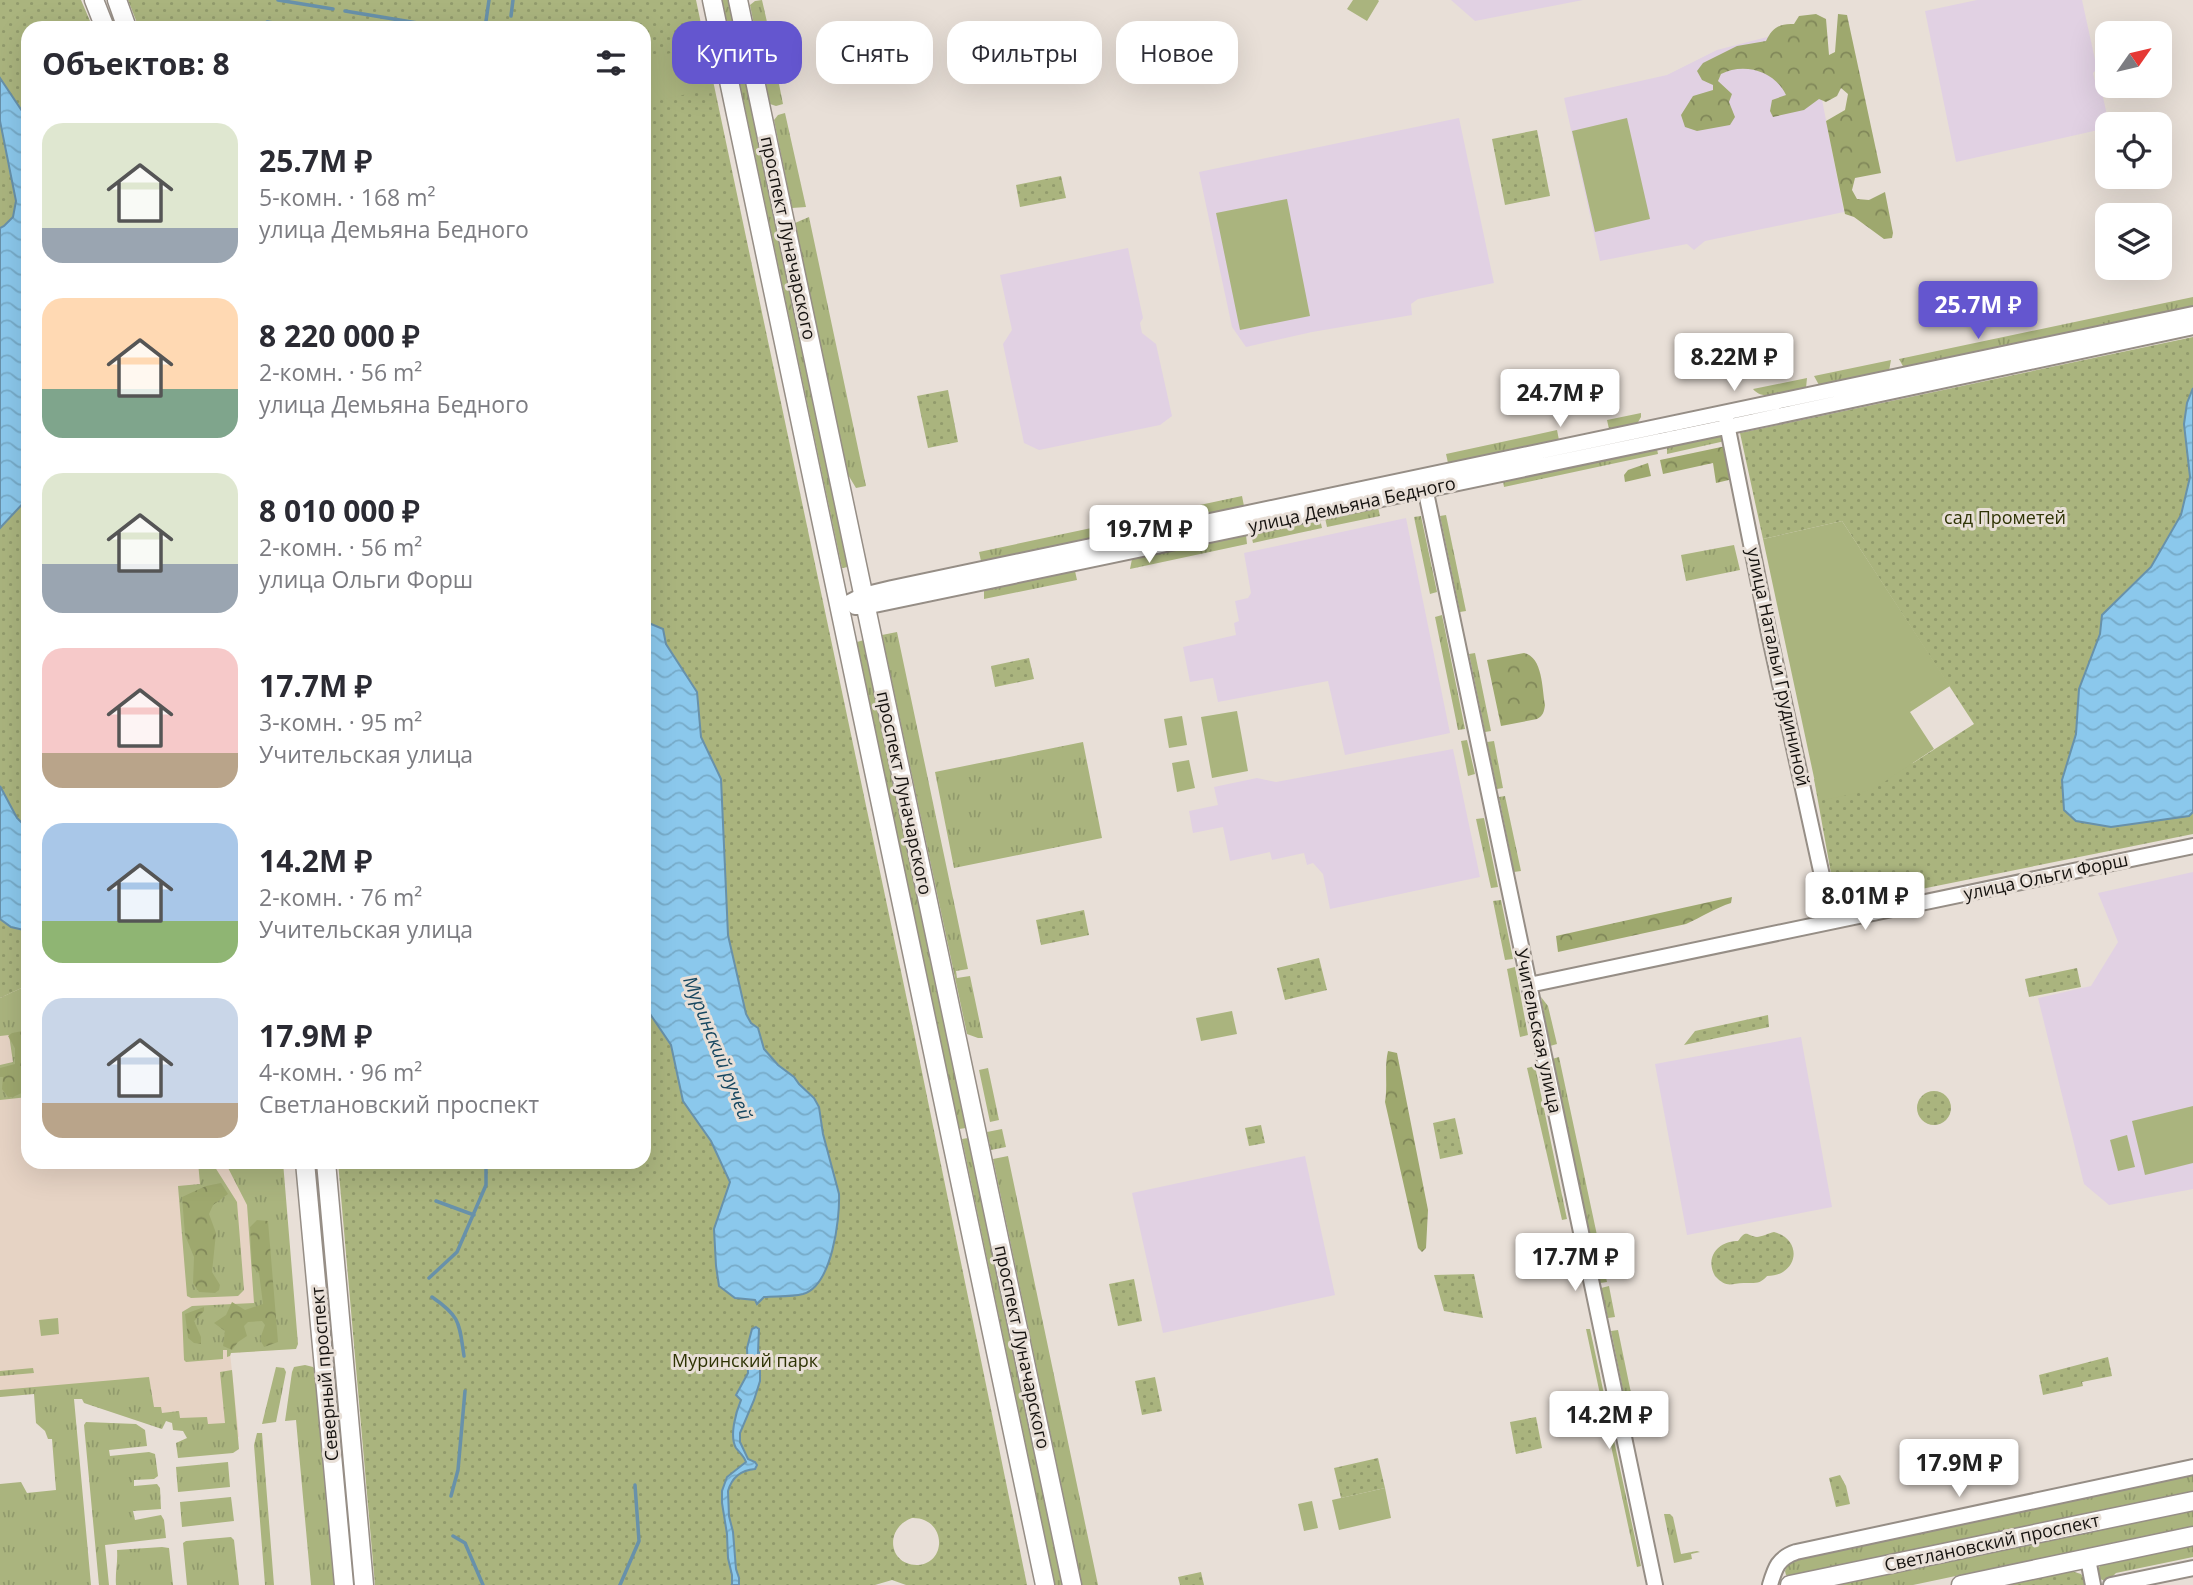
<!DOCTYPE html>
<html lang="ru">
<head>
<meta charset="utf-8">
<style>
  body { margin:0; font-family:"Open Sans",sans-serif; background:#f2f2f3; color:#2b2b33; height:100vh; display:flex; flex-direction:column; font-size:26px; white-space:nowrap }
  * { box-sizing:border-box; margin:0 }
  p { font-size:23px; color:#7c7c81 }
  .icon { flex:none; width:38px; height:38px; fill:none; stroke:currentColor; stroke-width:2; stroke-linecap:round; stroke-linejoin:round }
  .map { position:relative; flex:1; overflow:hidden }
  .sheet { position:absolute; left:21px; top:21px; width:630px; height:1148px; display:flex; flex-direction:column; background:#fff; border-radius:21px; box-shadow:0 7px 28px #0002 }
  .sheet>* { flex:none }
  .banner { position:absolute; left:672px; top:21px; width:665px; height:63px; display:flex; gap:14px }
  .needle { width:46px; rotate:56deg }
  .controls { position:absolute; left:2095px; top:21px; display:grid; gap:14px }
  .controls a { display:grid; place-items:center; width:77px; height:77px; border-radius:14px; background:#fff; box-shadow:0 7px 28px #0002; font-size:35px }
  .price { position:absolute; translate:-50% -60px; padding:0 16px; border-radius:7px; background:#fff; color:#222; font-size:23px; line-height:46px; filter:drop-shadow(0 2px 4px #0008) }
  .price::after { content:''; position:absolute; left:50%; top:42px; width:21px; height:16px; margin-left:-10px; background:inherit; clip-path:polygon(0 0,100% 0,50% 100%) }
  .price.current { background:#6456cf; color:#fff }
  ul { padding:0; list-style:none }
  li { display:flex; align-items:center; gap:21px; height:175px; padding:0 21px }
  li span { display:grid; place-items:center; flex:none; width:196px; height:140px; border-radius:21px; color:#555 }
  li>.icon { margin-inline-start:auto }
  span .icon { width:84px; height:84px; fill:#fffc; stroke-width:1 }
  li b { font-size:30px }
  h2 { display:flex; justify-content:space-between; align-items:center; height:84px; padding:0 21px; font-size:30px }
  .tag { padding:0 24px; border-radius:21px; background:#fff; box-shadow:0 7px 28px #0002; font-size:24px; line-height:63px }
  .tag.current { background:#6456cf; color:#fff }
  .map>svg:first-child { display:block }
  .education { fill:#e1d1e3 }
  .medical { fill:#e6d3c4 }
  .grass { fill:url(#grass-tufts) }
  .forest { fill:url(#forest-crowns) }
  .park { fill:url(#park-dots); fill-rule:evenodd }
  .garden { fill:#aab47e }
  .water { fill:url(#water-waves); stroke:#6891aa; stroke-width:2 }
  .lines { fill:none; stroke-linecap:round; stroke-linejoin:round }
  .stream { stroke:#6891aa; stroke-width:3.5 }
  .minor-casing { stroke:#968e86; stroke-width:18 }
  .major-casing { stroke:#968e86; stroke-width:21 }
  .minor { stroke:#fff; stroke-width:14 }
  .major { stroke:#fff; stroke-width:18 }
  .labels { text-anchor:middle; stroke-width:6; stroke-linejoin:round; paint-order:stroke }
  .street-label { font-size:18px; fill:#15120f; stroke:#e8dfd7 }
  .park-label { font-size:18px; fill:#2e3304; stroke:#e8dfd7 }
  .water-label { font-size:19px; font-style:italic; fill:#174760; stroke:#e8dfd7 }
</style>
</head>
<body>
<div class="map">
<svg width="2193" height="1585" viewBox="0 0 2193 1585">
  <defs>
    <pattern id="grass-tufts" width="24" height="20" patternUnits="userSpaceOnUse" patternTransform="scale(1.75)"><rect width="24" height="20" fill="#aab47e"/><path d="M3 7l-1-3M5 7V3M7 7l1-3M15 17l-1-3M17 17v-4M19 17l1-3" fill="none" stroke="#919a6c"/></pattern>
    <pattern id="forest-crowns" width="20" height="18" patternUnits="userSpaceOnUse" patternTransform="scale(1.75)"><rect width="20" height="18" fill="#9ea86e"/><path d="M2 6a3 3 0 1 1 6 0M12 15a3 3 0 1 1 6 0" fill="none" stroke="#808759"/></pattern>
    <pattern id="park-dots" width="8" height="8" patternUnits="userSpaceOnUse" patternTransform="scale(1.75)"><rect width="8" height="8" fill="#aab47e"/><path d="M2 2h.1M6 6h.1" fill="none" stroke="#919a6c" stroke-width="1.8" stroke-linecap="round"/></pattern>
    <pattern id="water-waves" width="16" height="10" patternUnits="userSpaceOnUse" patternTransform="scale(1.75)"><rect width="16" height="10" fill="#8bc8ec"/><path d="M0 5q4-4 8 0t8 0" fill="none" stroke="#77abc9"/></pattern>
  </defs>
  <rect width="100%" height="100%" fill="#e8dfd7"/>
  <path class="education" d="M1451,0H1583L1475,21Z
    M1977,0H2082L2097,69L2093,73L2095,81L2100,84L2109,124H2107V128L1956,162L1925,11Z
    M1775,35L1815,64L1844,212L1705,241L1694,250L1687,244L1600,261L1564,98L1667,75L1717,50Z
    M1459,118L1494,283L1418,299L1411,304L1412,315L1312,332L1246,347L1232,327L1199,172Z
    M1128,248L1143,318L1140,323L1142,333L1156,344L1172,416L1160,425L1039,450L1024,443L1003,344L1012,330L1000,275Z
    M1406,518L1450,733L1345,755L1328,681L1218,702L1213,678L1190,682L1183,647L1236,635L1234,623L1239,621L1235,601L1248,598L1251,593L1244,553Z
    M1453,749L1480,877L1330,909L1323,874L1313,863L1307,865L1304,853L1272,860L1270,852L1230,861L1223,827L1193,833L1189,811L1218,805L1214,787L1257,778L1276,782Z
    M2193,872V1189L2109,1205L2084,1184L2038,998L2091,986L2118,942L2098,893Z
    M1801,1037L1832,1207L1687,1235L1655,1064Z
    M1305,1156L1335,1295L1163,1333L1132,1193Z"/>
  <path class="medical" d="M28,985V1162H260L276,1350L230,1353L239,1437L74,1389L0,1397V998Z"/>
  <path class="grass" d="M722,0H729L735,32L729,34Z
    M762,0L767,22L754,25L750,5L755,1Z
    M769,34L783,104L776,106L770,104L756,36Z
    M737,40L848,567L842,568L731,42Z
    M785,113L806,207L792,208L774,120L778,115Z
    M809,217L866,486L856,488L847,473L795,223Z
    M2193,297V307L1904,368L1899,359Z
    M1891,360L1889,371L1819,385L1814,376Z
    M1807,378L1806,388C1790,391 1764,403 1753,389Z
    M1641,413V417L1637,424L1609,429L1607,420Z
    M1557,430L1559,440L1448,463L1446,454Z
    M1724,434L1725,441L1667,454V446Z
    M1657,449L1658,454L1504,487L1503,481Z
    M1242,496L1244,506L981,561L979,552Z
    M1378,507L1380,516L1327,527L1325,518Z
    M1446,515L1466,611L1460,612L1440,516Z
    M1421,516L1437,592L1430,594L1414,517Z
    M1320,519L1322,528L1253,543L1251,534Z
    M1246,535L1247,544L1130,569L1132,559Z
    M1734,545L1740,570L1686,581L1681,555Z
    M1075,571L1077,580L984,599V590Z
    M1442,615L1465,729L1458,730L1435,617Z
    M897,632L968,969L956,971L957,978L970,976L983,1038H978L967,1034L882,635Z
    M864,640L966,1128L959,1129L857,642Z
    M1475,653L1491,731L1485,732L1469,654Z
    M1467,740L1475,774L1468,776L1461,741Z
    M1494,741L1503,788L1497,789L1487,742Z
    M1083,742L1102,838L954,868L935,772Z
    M1505,796L1521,871L1514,872L1499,797Z
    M1484,818L1498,887L1491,888L1476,819Z
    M1501,900L1513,959L1505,960L1493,901Z
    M1515,967L1528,1035L1520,1037L1507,969Z
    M28,985V1097L0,1100V1065L13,1062L9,1035L0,1036V998Z
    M1541,997L1548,1006L1557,1044L1550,1046Z
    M1559,1057L1607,1282L1600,1283L1552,1059Z
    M1535,1066L1567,1219L1562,1220L1527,1068Z
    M988,1068L999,1120L990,1122L979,1070Z
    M1002,1129L1006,1147L991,1150L987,1132Z
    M968,1138L1063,1585H1055L962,1139Z
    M1008,1156L1098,1585H1082L993,1159Z
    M198,1162L213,1164L237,1202L244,1290L238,1296L191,1298L187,1296L178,1186L200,1184Z
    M225,1162H283L298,1344L296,1349L231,1353L230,1356L227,1357V1350H223V1359L186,1362L184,1360L182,1312L192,1306L254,1303L247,1205Z
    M1609,1286L1615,1317L1608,1318L1601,1288Z
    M58,1318L59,1334L41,1336L39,1320Z
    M1586,1329H1590L1641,1566L1637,1567Z
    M1618,1330L1631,1393L1624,1395L1611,1331Z
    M305,1365L313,1367L316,1371L334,1585H311L296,1420L285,1421L292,1372L294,1367Z
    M276,1367L284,1368L286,1372L276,1422L262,1424Z
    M33,1368L34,1373L0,1376V1371Z
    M232,1370L239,1449L233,1453L178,1458L176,1443L187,1438L183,1431L173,1430L172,1423L166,1421L162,1429L84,1403L82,1399H74L91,1585H0V1484L21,1482L27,1493L56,1490L52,1439H48L45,1431L36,1423L34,1394L0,1397V1390L149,1377L154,1407H161L162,1413L179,1411L180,1418L207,1417L208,1424L225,1423L220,1372Z
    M86,1422L136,1424L145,1430L147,1446L109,1450L110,1456L149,1452L155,1454L158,1476L154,1479L134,1480V1486L157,1484L160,1488L161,1509L133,1511L135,1520L161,1515L164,1520L166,1538L105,1545L109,1585H99L84,1425Z
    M257,1433H262L274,1585H265L254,1445Z
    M228,1462L230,1487L178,1492L176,1467Z
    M2193,1473V1492L1791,1577L1786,1575L1785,1571L1790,1560Z
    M231,1497L234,1521L182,1527L180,1502Z
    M2193,1509V1526L1913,1585H1832Z
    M1664,1514H1670L1673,1517L1681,1554L1697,1551L1700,1552L1691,1554L1692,1559L1674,1563Z
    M231,1537L234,1540L239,1585H187L183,1543L186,1541Z
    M2193,1543V1557L2116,1573L2109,1580L2105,1581L2098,1578L2096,1572L2102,1563Z
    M162,1547L169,1548L173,1585H116C115,1572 118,1563 117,1550Z"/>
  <path class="forest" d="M1816,14L1826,19L1829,55L1835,52L1838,14L1847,15L1881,173L1855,178L1852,190L1857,199L1869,200L1885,192L1893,233L1892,238L1884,239L1854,217L1845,214L1826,121L1845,110L1848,94L1841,88L1837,96L1826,102L1819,99L1804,110L1773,117L1770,111L1772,100L1786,95C1775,71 1744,62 1721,74L1718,81L1732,94L1729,102L1735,117L1730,125L1697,131L1685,127L1681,115L1693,96L1713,90V85L1702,80L1697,71L1703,63L1737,46L1766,41C1772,28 1780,23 1794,24L1799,16Z
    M1726,446L1733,479L1716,483L1713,463L1663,474L1660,460Z
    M1648,463L1651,476L1625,482L1624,475L1628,470Z
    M1524,653C1543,657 1542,689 1545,705C1544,712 1543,716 1537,719L1501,726L1487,660Z
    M1732,897L1731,903C1715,908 1702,917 1686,924L1558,952L1556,936Z
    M28,1030V1090L13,1097H8L2,1089L3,1077H0V1068L15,1064V1048L8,1036L12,1033Z
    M1388,1051L1397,1053L1428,1210L1426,1248L1422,1252L1418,1248L1385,1102C1388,1085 1384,1068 1388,1051Z
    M221,1183L228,1194L213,1205L209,1214L216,1233L212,1272L220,1285L219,1290L215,1293L199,1292L193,1283L194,1257L185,1235L182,1197L206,1186Z
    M257,1220L268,1221L278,1342L264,1347L260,1339L265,1325L262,1321L248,1322L244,1326L247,1336L238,1342L232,1350L223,1346L225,1331L214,1323L226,1315L232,1302L245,1310L263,1304L259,1273L252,1266L250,1227Z
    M204,1307V1311L194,1321L201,1337V1344L194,1343L188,1338L185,1314Z"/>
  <path class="park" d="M0,0H81L93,28H28V985L0,998Z
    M128,0H696L914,1033L1027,1585H906L892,1580L875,1585H375L338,1162H644V28H139ZM912,1518C946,1517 948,1563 918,1565C888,1566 884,1528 912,1518Z
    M1537,130L1550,196L1505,205L1492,139Z
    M1061,176L1066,198L1020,207L1016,185Z
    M2193,337V388L2187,403L2184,424L2190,477L2181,515L2151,567L2102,615L2100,634L2079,689L2076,734L2062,780L2076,821L2111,827L2189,816L2193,812V834L1847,904L1844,888L1834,890L1814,779L1913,763L1974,724L1842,521L1763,539L1740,433Z
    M948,390L958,442L928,448L917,396Z
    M1029,658L1034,679L995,687L991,666Z
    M1084,910L1089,935L1041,945L1036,920Z
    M1319,958L1327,990L1285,1000L1277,968Z
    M2077,968L2081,987L2029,997L2025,979Z
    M1768,1015L1769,1027L1684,1045L1695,1031Z
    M1917 1108a17 17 0 1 1 34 0a17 17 0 1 1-34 0Z
    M1455,1118L1463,1154L1440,1159L1433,1123Z
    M1261,1125L1265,1143L1249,1146L1245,1128Z
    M1774,1232C1804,1240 1798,1276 1767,1276C1760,1284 1756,1283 1746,1283C1732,1282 1728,1290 1715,1276C1705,1258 1717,1241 1738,1241C1747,1228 1747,1236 1757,1237C1761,1237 1769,1233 1774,1232Z
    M1474,1274L1483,1318L1444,1311L1434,1275Z
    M1134,1279L1142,1321L1118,1326L1109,1284Z
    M2108,1357L2112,1376L2082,1382L2083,1386L2043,1395L2039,1375Z
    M1155,1377L1162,1411L1142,1415L1135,1381Z
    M1536,1417L1542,1448L1516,1454L1510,1422Z
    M1378,1458L1385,1488L1341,1498L1334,1468Z
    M1840,1475L1846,1486L1850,1504L1836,1507L1829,1478Z
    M2068,1570L2081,1574L2088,1585H1998Z
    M1201,1572L1204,1585H1180L1178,1577Z"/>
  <path class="garden" d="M1353,0H1378L1379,1L1367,21L1347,9Z
    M703,46L712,89L644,103V59Z
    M1627,118L1650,219L1595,232L1572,131Z
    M1287,199L1310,316L1240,330L1216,213Z
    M1842,521L1950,686L1910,712L1934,749L1872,790L1819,801L1763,539Z
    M1237,711L1248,771L1212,778L1201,717Z
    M1182,716L1187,745L1169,748L1164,719Z
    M1189,760L1195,788L1177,792L1172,763Z
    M1232,1011L1237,1034L1201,1041L1196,1018Z
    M2193,1106V1163L2145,1175L2132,1121Z
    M2127,1135L2135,1167L2118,1171L2110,1140Z
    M1385,1488L1391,1518L1339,1530L1332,1500Z
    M1312,1501L1318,1528L1304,1531L1298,1504Z"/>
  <path class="water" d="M0,78L22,111L28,133V498L0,528V228L4,226L13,217L16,201L0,121Z
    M2193,388V812L2189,816L2111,827L2076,821L2064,810L2062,780L2076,734L2079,689L2100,634L2102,615L2151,567L2181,515L2190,477L2184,424L2187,403Z
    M644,621L663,629L666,644L697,692L701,737L721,779L728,935L746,1014L751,1023L758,1028L764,1049L778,1065L794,1077L799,1084L814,1098L819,1107L823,1134L839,1194C840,1219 832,1286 803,1294C791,1297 776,1296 764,1297L757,1304L755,1300L735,1298L719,1286L716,1266L714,1229L730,1182L711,1141L683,1101L671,1045L644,1005V968L648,956L644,943Z
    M0,786L17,818L28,829V931L11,927L0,919Z
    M756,1327L759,1329L758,1353L765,1351L767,1354L760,1362V1381L754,1400L740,1433V1442L748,1459L755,1462L757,1465L755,1469C741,1470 732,1477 728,1491L729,1516L733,1532L736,1569L739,1578V1585H732V1575L728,1558L727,1534L722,1503V1491L727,1477L746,1462C744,1456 740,1453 736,1448C729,1436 736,1412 741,1400L736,1395L748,1373L747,1348L752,1329Z"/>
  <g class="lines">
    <path class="stream" d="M278,0L333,9
      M345,11L448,28
      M511,16L513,0
      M267,22L307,28
      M485,28L489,0
      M509,28L510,25
      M436,1201L474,1215
      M429,1278L457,1252L486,1185V1162
      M432,1297C461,1317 459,1323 464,1356
      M451,1496L458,1470L465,1391
      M453,1536L465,1543L483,1585
      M620,1585L639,1541L635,1485"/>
    <g class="minor-casing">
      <path id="minor" d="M1726,419L1769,634L1832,921
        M1424,483L1655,1585
        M840,607L863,595L892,588L2193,314
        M855,607H865L1745,423L2193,327
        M1529,985L2193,846
        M2088,1559L2093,1585
        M1770,1585C1775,1568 1778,1558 1796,1552L2193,1467
        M2111,1585L2193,1568"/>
    </g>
    <g class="major-casing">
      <path id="major" d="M94,0L105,28
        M117,0L127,28
        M712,0L1045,1585
        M738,0L1072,1585
        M305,1162L344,1585
        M326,1162L364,1585
        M1790,1585L2193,1501
        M1961,1585L2193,1536"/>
    </g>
    <use href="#minor" class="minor"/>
    <use href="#major" class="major"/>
  </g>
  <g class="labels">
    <g class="street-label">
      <text transform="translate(788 238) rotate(78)" y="6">проспект Луначарского</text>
      <text transform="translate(1352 505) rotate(-12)" y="6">улица Демьяна Бедного</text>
      <text transform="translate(1778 667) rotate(78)" y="6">улица Натальи Грудининой</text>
      <text transform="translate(904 793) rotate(78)" y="6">проспект Луначарского</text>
      <text transform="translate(2046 877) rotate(-12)" y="6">улица Ольги Форш</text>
      <text transform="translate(1538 1031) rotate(78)" y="6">Учительская улица</text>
      <text transform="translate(1022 1347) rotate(78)" y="6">проспект Луначарского</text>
      <text transform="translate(325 1374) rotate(-95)" y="6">Северный проспект</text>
      <text transform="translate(1992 1543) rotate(-12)" y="6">Светлановский проспект</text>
    </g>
    <g class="park-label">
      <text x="2005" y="524">сад Прометей</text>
      <text x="745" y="1367">Муринский парк</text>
    </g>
    <g class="water-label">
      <text transform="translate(718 1048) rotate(68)" y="7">Муринский ручей</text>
    </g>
  </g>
</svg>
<div class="controls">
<a><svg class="needle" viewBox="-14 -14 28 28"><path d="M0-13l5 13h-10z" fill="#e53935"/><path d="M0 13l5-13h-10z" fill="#7c7c81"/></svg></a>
<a><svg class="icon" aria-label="locate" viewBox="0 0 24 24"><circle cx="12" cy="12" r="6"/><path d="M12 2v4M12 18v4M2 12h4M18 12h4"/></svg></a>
<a><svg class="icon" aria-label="layers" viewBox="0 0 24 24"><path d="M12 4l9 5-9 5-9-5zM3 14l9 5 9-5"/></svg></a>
</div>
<b class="price current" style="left:1978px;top:341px">25.7M ₽</b>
<b class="price" style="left:1734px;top:393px">8.22M ₽</b>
<b class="price" style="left:1560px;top:429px">24.7M ₽</b>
<b class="price" style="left:1149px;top:565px">19.7M ₽</b>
<b class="price" style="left:1865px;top:932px">8.01M ₽</b>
<b class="price" style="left:1575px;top:1293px">17.7M ₽</b>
<b class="price" style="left:1609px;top:1451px">14.2M ₽</b>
<b class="price" style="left:1959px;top:1499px">17.9M ₽</b>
<div class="banner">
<a class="tag current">Купить</a>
<a class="tag">Снять</a>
<a class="tag">Фильтры</a>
<a class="tag">Новое</a>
</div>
<section class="sheet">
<h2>Объектов: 8<svg class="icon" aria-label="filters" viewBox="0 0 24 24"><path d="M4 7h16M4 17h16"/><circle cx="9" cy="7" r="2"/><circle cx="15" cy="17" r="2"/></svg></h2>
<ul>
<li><span style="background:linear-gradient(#dfe7d0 75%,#9aa5b1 0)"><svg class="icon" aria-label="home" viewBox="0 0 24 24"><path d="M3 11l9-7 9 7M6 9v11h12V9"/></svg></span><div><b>25.7M ₽</b><p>5-комн. · 168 m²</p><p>улица Демьяна Бедного</p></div></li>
<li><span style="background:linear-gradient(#ffd9b3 65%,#7fa58c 0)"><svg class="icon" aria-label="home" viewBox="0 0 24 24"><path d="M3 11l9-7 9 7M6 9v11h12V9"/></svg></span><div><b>8 220 000 ₽</b><p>2-комн. · 56 m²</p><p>улица Демьяна Бедного</p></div></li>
<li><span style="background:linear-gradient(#dfe7d0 65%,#9aa5b1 0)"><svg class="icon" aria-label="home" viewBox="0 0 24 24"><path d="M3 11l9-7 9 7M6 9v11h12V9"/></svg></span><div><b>8 010 000 ₽</b><p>2-комн. · 56 m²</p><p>улица Ольги Форш</p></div></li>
<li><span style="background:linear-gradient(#f6c9c9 75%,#b9a48a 0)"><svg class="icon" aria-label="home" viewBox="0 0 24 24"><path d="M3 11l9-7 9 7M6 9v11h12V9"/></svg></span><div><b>17.7M ₽</b><p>3-комн. · 95 m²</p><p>Учительская улица</p></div></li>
<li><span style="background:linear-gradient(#a9c7e8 70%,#8fb573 0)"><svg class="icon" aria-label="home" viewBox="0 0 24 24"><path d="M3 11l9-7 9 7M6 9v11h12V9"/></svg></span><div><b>14.2M ₽</b><p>2-комн. · 76 m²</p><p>Учительская улица</p></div></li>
<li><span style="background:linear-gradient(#c9d6e8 75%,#b9a48a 0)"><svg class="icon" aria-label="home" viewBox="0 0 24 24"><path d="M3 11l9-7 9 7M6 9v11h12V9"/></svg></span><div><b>17.9M ₽</b><p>4-комн. · 96 m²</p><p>Светлановский проспект</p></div></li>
</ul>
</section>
</div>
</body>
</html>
